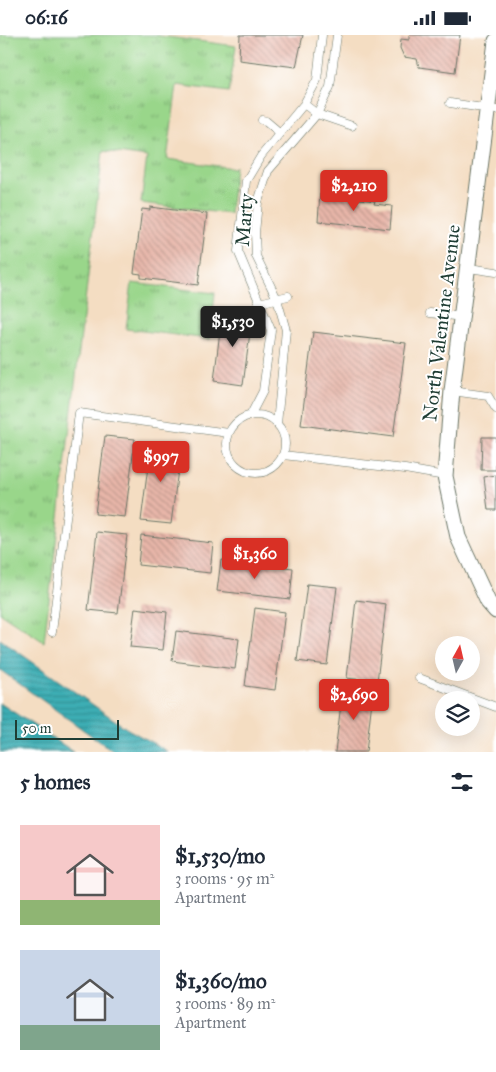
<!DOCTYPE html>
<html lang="en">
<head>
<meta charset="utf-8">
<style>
  body { margin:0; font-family:"IM FELL Great Primer",serif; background:#f2f2f3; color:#1f2937; height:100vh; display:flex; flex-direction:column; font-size:19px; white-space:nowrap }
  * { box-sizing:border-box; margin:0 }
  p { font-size:16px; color:#747a83 }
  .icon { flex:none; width:28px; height:28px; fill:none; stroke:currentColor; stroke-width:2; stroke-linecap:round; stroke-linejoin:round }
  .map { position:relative; height:717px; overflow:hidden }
  .drawer { display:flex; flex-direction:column; background:#fff; flex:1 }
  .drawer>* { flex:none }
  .needle { width:32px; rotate:8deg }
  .buttons { position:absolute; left:435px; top:601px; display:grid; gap:10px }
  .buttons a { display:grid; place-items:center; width:45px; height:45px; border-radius:50%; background:#fff; box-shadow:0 5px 20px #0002; font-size:25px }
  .scale { position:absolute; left:15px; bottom:12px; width:104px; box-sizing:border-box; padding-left:5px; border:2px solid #1f3d34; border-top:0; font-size:14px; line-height:18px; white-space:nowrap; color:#1f3d34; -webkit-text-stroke:4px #fff; paint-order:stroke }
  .price { position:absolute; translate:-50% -42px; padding:0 11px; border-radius:5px; background:#d93025; color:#fff; font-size:16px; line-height:32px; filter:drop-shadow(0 1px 2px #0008) }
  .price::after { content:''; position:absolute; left:50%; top:30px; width:15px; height:11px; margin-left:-8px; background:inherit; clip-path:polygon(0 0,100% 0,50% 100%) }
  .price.active { background:#222; color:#fff }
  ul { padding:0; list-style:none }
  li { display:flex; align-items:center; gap:15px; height:125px; padding:0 20px }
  li span { display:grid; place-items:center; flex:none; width:140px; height:100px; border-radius:0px; color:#555 }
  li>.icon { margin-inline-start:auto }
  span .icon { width:60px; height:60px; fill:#fffc; stroke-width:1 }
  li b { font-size:21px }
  h2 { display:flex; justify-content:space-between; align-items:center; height:60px; padding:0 20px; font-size:21px }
  .status { display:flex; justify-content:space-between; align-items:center; height:35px; padding:0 25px; background:#fff; direction:ltr }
  .status svg { height:14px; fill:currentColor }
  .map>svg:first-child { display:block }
  .grass { fill:url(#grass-tufts); stroke:#5c8a5f }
  .water { fill:url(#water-rules); stroke:#2e7574 }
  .building { fill:url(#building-back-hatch) }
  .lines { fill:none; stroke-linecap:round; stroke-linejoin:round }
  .service-casing { stroke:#6a7566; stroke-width:9 }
  .minor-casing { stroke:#6a7566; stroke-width:17 }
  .service { stroke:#fff; stroke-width:8 }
  .minor { stroke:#fff; stroke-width:15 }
  .labels { text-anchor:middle; stroke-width:4; stroke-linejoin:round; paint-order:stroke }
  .street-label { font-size:20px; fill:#1f3d34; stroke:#fff }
</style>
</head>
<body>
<div class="status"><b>06:16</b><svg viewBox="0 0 49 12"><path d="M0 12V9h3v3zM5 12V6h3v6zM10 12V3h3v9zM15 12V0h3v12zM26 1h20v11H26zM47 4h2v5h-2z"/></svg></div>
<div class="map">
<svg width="496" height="717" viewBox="0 0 496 717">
  <defs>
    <pattern id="grass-tufts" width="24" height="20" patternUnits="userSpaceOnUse" patternTransform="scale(1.25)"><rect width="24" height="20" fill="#99d68a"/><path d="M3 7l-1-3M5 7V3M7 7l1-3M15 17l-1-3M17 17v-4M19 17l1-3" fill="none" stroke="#7caf72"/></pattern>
    <pattern id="water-rules" width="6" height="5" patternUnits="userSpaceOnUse" patternTransform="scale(1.25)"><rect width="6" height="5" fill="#3cadb4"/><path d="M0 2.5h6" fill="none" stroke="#328e93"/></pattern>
    <pattern id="building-back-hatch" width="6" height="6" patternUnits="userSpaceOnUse" patternTransform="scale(1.25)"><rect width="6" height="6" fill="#e8b6a9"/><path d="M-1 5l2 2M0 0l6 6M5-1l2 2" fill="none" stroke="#bb958a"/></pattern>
  </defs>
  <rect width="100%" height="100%" fill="#fff"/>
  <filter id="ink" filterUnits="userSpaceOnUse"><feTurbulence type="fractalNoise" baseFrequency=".02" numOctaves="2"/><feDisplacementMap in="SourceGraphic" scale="10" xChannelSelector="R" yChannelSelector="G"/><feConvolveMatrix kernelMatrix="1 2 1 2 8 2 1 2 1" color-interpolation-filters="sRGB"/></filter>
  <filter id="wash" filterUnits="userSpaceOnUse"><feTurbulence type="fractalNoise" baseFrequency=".0096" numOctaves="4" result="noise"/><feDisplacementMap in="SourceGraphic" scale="20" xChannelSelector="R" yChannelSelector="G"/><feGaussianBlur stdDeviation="1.12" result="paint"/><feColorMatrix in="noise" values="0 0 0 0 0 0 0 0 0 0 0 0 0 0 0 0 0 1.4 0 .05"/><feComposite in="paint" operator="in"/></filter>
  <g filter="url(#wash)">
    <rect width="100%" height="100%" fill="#f4ddc2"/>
    <path class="grass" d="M0,0H152L236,11L229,57L177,50L167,124L233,133L235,131L230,179L141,168L147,122L103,116L44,607L0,578Z
      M132,248L215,258L210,304L126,294Z"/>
    <path class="water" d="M0,604L126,693L169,717H114L0,635Z
      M0,668L74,717H0Z"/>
    <g id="blocks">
      <path class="building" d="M240,0H303L296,32L239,25Z
        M409,0H460L455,37L419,32L417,24L404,22L400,13L401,4L409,5Z
        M320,159L375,166L374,169L392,171L390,194L318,186Z
        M150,172L207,179L198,250L141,243V239L134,238L142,174L150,175Z
        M239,273L249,275L247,290H251L243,350L214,346L222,279L238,281Z
        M313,297L406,308L393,402L301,390Z
        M105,401L135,404L125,482L95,479Z
        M482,402H496V435H481Z
        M151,408L181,411L171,489L141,486Z
        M496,440V475H488L484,442Z
        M97,497L127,500L118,578L88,575Z
        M141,500L213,508L210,538L138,530Z
        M221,525L293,533L290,564L217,556Z
        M307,549L337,552L327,630L297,626Z
        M356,565L386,569L377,647L347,643Z
        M135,573L167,577L163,615L130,612Z
        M255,573L285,577L275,655L245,651Z
        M176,596L239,604L235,634L172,626Z
        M343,653L373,657L366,717H335Z"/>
    </g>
  </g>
  <g filter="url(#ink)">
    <use href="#blocks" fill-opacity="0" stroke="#6a7566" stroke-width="1"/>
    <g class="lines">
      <g class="service-casing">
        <path id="service" d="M450,68L496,75
          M304,69L317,79L352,91
          M262,85L266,86L279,97
          M469,233L496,237
          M259,268L288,261
          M430,278L462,282
          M452,356L488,361L496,374
          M227 409a29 29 0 1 1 58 0a29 29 0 1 1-58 0Z
          M250,381L263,356L271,295L238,216L246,146L261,121L304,69L317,45L322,0
          M277,389L286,295L277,264L256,221L255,198L258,167L268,136L317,79L330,52L337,0
          M283,420L405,434L445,441
          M52,597L79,378L229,398
          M419,643L496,672"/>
      </g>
      <g class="minor-casing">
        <path id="minor" d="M496,6L452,356L445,441L458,502L488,567L496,576"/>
      </g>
      <use href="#service" class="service"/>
      <use href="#minor" class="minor"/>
    </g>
  </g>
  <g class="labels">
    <g class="street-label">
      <text transform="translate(244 185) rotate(-85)" y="7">Marty</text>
      <text transform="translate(441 288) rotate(-83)" y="7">North Valentine Avenue</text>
    </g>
  </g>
</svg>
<div class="buttons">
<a><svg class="needle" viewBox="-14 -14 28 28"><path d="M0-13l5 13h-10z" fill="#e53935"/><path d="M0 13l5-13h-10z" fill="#747a83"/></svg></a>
<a><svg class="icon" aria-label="layers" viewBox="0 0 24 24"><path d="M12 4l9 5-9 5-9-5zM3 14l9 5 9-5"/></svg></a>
</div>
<div class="scale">50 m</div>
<b class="price" style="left:354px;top:177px">$2,210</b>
<b class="price active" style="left:233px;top:313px">$1,530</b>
<b class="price" style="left:161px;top:448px">$997</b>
<b class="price" style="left:255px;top:545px">$1,360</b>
<b class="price" style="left:354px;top:686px">$2,690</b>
</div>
<section class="drawer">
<h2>5 homes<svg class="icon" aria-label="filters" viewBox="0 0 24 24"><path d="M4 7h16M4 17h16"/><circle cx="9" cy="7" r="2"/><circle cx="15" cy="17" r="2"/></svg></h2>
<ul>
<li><span style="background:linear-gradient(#f6c9c9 75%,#8fb573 0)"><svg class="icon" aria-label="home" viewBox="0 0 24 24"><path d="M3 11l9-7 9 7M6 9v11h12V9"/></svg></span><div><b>$1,530/mo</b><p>3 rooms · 95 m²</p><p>Apartment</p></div></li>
<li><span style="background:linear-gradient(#c9d6e8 75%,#7fa58c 0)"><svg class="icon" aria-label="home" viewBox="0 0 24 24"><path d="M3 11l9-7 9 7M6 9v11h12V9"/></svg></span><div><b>$1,360/mo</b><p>3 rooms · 89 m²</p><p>Apartment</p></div></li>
</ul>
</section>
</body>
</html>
